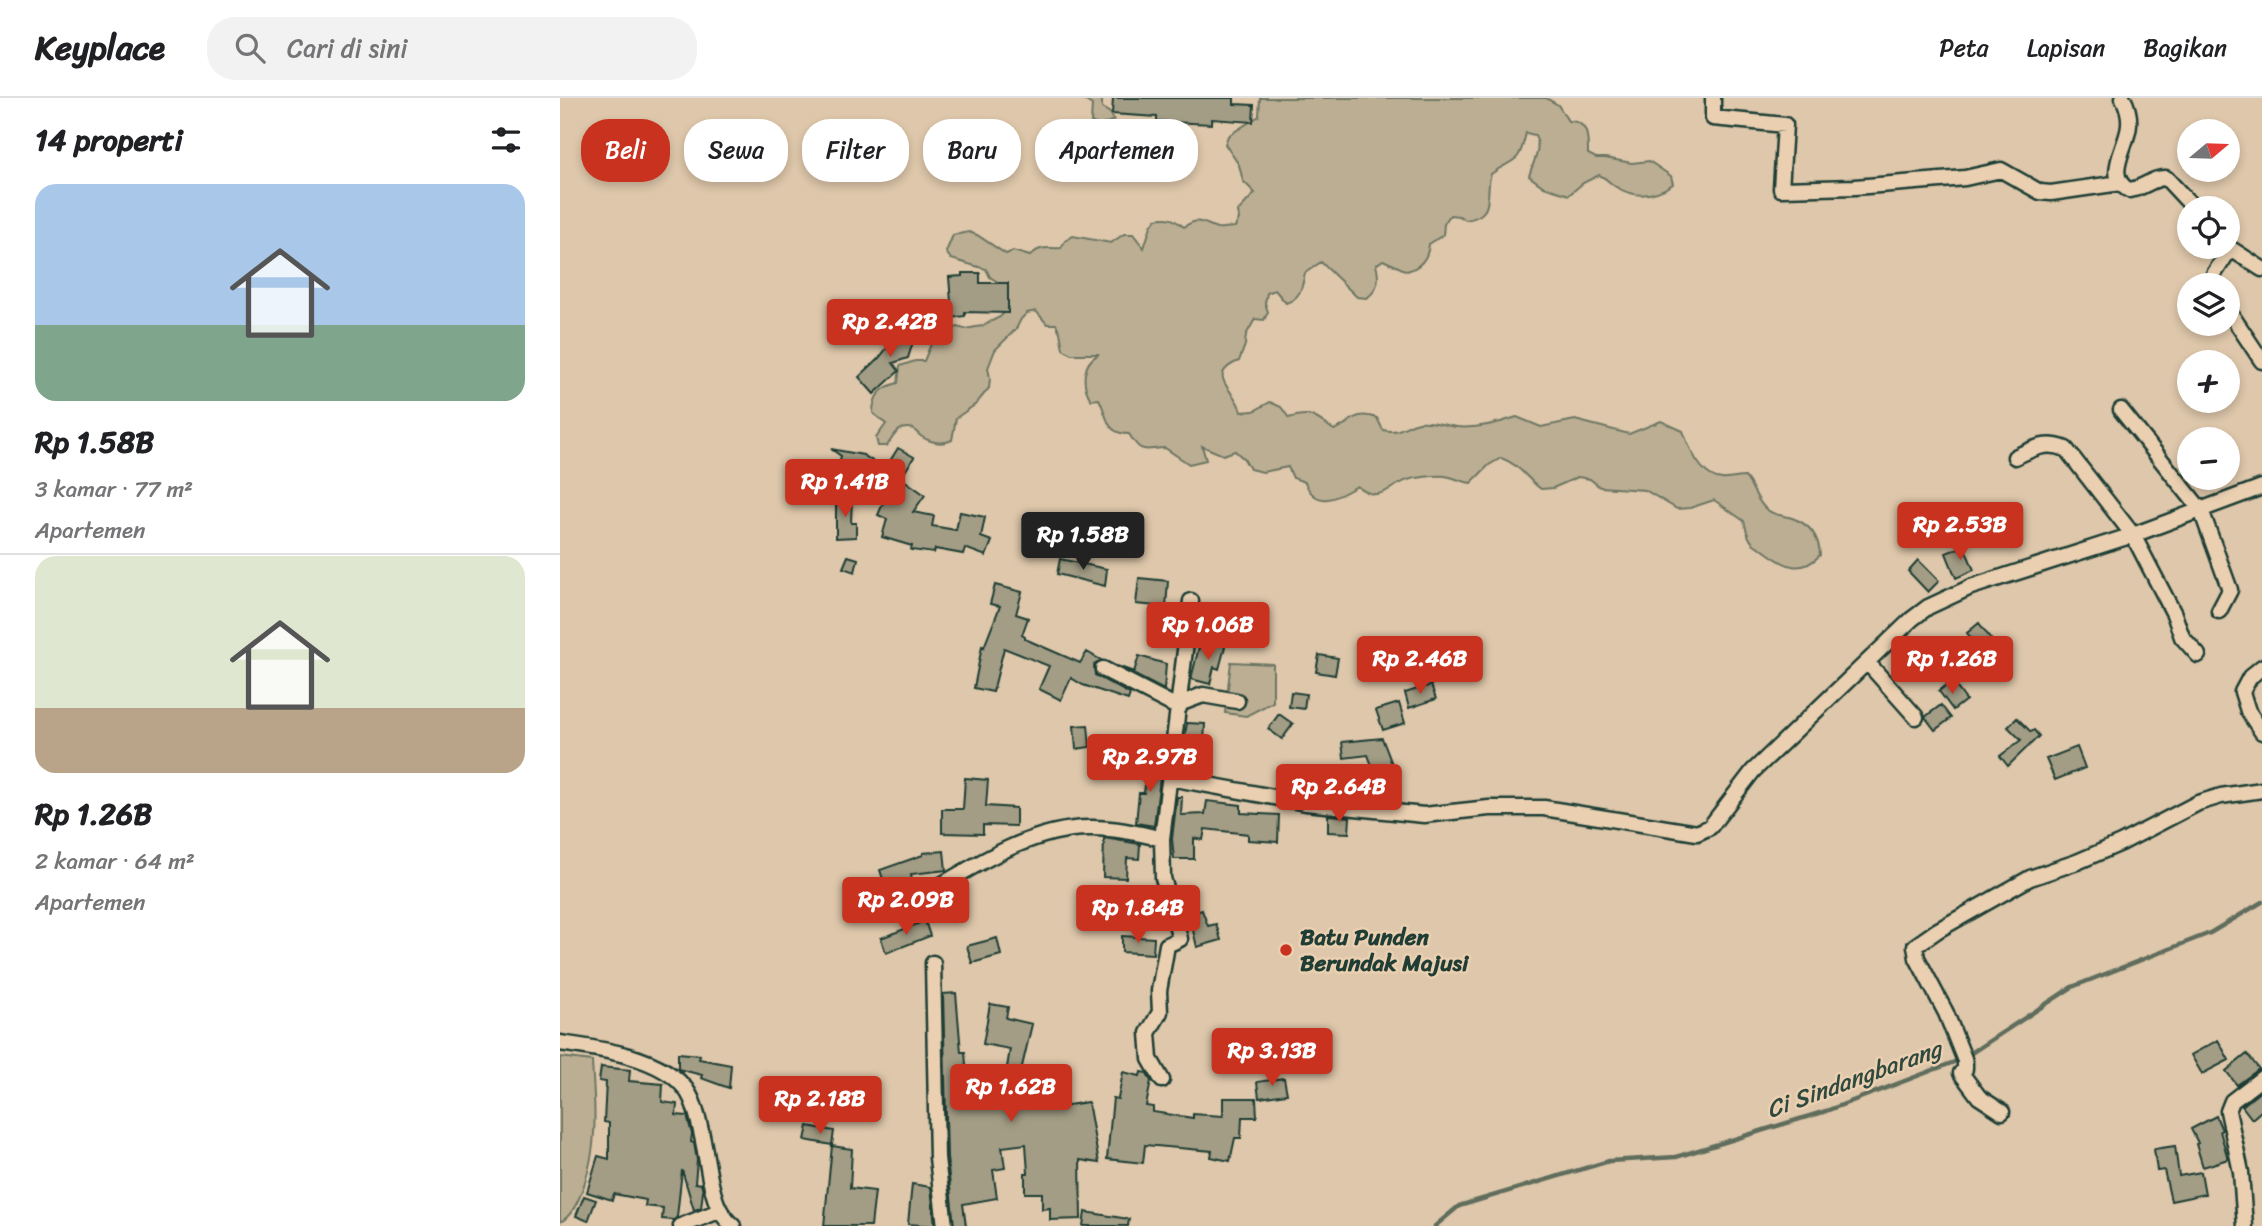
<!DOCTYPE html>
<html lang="id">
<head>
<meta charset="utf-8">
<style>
  body { margin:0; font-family:Sriracha,sans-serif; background:#f2f2f2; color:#202124; height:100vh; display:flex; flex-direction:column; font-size:26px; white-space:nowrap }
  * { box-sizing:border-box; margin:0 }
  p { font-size:23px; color:#757577 }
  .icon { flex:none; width:38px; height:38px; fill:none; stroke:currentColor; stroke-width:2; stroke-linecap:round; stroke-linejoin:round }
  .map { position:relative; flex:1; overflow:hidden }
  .drawer { display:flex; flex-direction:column; background:#fff; width:560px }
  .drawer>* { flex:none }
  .banner { position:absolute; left:21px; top:21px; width:665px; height:63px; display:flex; gap:14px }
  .needle { width:46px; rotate:71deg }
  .buttons { position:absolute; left:1617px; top:21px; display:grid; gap:14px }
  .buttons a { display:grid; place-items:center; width:63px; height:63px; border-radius:50%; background:#fff; box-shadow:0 4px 10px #0003; font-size:35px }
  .price { position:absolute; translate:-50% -60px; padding:0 16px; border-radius:7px; background:#c8321e; color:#fff; font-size:23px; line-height:46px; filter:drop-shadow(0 2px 4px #0008) }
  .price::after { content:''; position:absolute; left:50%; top:42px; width:21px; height:16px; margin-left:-10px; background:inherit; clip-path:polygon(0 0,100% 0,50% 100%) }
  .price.current { background:#222; color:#fff }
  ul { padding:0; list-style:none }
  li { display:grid; align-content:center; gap:14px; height:371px; padding:0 35px }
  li+li { border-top:2px solid #e0e0e0 }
  li span { display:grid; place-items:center; height:217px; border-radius:21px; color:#555 }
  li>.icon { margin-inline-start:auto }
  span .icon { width:126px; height:126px; fill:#fffc; stroke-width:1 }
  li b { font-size:30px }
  h2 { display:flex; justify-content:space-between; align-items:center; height:84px; padding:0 35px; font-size:30px }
  .pill { padding:0 24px; border-radius:28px; background:#fff; box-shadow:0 4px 10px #0003; font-size:24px; line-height:63px }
  .pill.current { background:#c8321e; color:#fff }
  header { display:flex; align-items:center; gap:42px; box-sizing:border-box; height:98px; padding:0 35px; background:#fff; border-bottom:2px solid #e0e0e0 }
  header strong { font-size:33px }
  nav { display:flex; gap:38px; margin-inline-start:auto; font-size:24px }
  .search { width:490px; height:63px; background:#f2f2f2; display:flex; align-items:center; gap:18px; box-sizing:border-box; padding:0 24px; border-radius:28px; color:#757577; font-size:26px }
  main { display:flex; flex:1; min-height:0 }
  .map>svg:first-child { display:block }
  .green { fill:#bbae93; stroke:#6d7664; stroke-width:2 }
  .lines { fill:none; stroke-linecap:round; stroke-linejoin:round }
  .stream { stroke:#606d5d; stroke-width:4.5 }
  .building { fill:#a39d85; stroke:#1f3d34; stroke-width:2 }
  .street-casing { stroke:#1f3d34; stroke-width:19 }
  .street { stroke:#ead0b1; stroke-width:14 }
  .poi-dot { fill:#c8321e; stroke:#ead0b1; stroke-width:2.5 }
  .labels { text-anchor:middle; stroke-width:5; stroke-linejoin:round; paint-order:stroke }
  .poi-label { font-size:23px; font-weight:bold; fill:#1f3d34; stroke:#ead0b1; text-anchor:start }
  .water-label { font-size:24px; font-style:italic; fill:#2f493e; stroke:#ead0b1 }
</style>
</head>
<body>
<header>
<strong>Keyplace</strong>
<div class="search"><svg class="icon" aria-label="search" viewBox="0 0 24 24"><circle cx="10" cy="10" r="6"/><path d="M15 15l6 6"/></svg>Cari di sini</div>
<nav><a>Peta</a><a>Lapisan</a><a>Bagikan</a></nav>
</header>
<main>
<section class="drawer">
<h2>14 properti<svg class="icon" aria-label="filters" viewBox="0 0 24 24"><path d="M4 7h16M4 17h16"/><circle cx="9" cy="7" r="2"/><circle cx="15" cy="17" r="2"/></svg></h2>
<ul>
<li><span style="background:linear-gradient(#a9c7e8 65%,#7fa58c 0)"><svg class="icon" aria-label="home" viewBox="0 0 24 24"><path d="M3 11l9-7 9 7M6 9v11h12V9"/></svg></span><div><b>Rp 1.58B</b><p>3 kamar · 77 m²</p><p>Apartemen</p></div></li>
<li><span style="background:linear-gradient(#dfe7d0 70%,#b9a48a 0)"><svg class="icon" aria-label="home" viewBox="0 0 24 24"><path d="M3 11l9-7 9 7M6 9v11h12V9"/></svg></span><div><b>Rp 1.26B</b><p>2 kamar · 64 m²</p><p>Apartemen</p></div></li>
</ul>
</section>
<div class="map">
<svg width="1702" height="1128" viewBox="0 0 1702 1128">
  <rect width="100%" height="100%" fill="#dec7aa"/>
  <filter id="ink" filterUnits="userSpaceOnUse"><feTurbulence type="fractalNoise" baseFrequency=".0143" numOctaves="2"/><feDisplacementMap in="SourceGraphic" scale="14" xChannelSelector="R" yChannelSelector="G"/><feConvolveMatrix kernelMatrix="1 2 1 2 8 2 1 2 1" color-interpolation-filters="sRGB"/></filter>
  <g filter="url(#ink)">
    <path class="green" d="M521,0H542V10L550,15L554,22L539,28L531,24L532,7Z
      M700,0H986L998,7L1008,23C1029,22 1028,41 1028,56L1036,60H1045L1072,65L1089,63L1111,78L1113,86C1095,98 1077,101 1058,90C1050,86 1047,80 1039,77L1023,85L1009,97L984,89L969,78C973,63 982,53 975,37L966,35C958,69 956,58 931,76C924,97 937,117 906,122L899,118L890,117L884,126L883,137L869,146C868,160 861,169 847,173L823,162L816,167C820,180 818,192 807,200L797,199L761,164L745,175C742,189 741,200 726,205L715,192L707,195L705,205L708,214L704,222L695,221L686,237L685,247L679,263C642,278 679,294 681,314L694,313L710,304L721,309L729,320C752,313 755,319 774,332C793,325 793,312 817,320L823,332C841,336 844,327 859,324C876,322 883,328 897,329C916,331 939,325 957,319L981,329L1015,322L1069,336L1101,323L1123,333C1129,350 1141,380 1162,381C1169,382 1178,379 1185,379C1194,389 1196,403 1206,411C1214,418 1223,417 1232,420C1250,426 1259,439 1260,457C1241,477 1225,468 1206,454C1202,450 1195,448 1192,444C1187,438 1186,430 1184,423L1154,402L1130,410L1117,411L1085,392L1040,389L1030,381L1018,379L993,390L981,391C966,380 959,366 941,360L929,367L911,385C902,384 893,379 885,378C876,377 865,379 856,380C830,383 823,409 797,388C777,400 756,412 745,384L733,380L728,369L703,374L690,371L684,361L675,353L663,357L642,348L646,362L629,366L605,350C583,351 582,357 569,336C545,336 548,318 539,301L531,302C521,286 522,265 539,256H511L503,251L500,234L496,226H487L476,213L467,215L461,221L456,231L435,252L428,270L430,280L429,290L416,306L396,320L392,342C380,348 362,343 354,331C338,327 335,336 327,348H318L316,340L326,326L313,315C313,298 321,289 338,285L340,268L355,263H364L371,246L379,245L382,235L397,229L405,231L422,228L440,219L445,214L444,188L430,179L426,171L391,161L386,154L393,137L409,134L417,137L446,156L453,153L470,158C480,147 488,151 501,150L505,143L513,138L551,145L564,136H573L584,150L591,128L596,121C609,118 614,121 624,129C638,118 644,126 657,130C662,131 670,129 675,129L679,121L678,113L695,95L683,83L679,67L665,46L668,38L699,18Z
      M671,564L713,566V604L686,618L665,615Z
      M0,959L32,963C33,986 36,1011 34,1035C33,1058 22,1114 0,1124Z"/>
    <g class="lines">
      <path class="stream" d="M875,1128L899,1108L1049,1063L1116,1059L1266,1013L1402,961L1512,889L1650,835L1702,804"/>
    </g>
    <path class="building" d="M553,0H674V6L694,7L693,24L652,21V26L609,24L597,23V19L552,16Z
      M402,175H420V185H448V215L405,214V218L384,221L382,206L391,204L389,179L402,178Z
      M360,222L348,260L333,265L339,273L314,296L299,279L319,260L342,231Z
      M338,350L354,359L341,380L365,397L353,414L374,418L372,428L396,432L400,414L425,419L421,439L432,443L426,458L405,450L403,456L375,451L374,455L351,452L352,448L322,439L327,421L318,417L329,391L294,367L286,392L275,388L281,358L271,351L303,357L325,371Z
      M276,399L292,400L291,425H296V439L276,440Z
      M1404,448L1414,472L1396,480L1386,455Z
      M288,458L298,461L295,474L283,470Z
      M500,461L547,471L545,488L497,476Z
      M1358,462L1379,483L1368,494L1348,473Z
      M579,480L608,483L606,509L576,506Z
      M435,487L462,494L456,516L468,520L462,537L465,539V541L520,565L527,554L541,562L534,567L535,577L570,596L568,602L523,587L511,580L501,602L479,591L489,568L444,550L433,594L414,590L422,548L424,549L440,508L430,506Z
      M1419,525L1439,552L1426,561L1407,535Z
      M654,542L666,545L659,571L654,569L650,586L631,581L639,549L651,553Z
      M759,557L778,560L775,577L756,574Z
      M579,558L606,566L604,592L557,568L574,574Z
      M1392,583L1406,602L1393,612L1379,593Z
      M871,587L876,601L849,610L845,595Z
      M731,594L746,596L744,611L729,609Z
      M839,605L845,625L823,632L816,612Z
      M1381,607L1391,620L1375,632L1365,619Z
      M719,616L733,626L722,641L708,631Z
      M1457,620L1471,634L1474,632L1479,638L1448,668L1440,658L1461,642L1448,629Z
      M627,625L645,626L643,663L621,661Z
      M528,627L530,649L516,651L514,628Z
      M822,640L837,679L819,686L808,657L784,660L782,644Z
      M1517,649L1525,670L1495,682L1486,661Z
      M588,660L600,661L602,664L594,728L576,725L579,695H584Z
      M405,680L428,682L426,708L456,710V728L423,727V736L382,735V711H403Z
      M617,699H622L621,717L645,716L647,703L681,707V715L719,717L718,744L688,742V736L645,731L643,742L634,740V761H614L612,741Z
      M768,717L790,719L789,735L768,734Z
      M544,740L580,746L579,761L567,760L566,780L543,779Z
      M384,753L386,772L351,776L352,781L326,790L320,772L363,757V755Z
      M593,791L597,804L574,811L569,798Z
      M642,812L648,828L656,826L661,842L637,849L629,816Z
      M365,823L370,838L326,855L321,840Z
      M562,838L594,840L593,856L562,854Z
      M437,840L441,857L412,865L407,848Z
      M396,895L401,954H405L408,993L444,988L450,951L423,946L430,906L448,909L446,920L472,926L461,973L481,976L479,990L499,987L502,1008L528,1004L539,1065L520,1062L521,1121L490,1122V1110L482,1111V1095H465V1075H468L466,1046L442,1049L445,1070L433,1072L437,1100L403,1106L406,1128H394L387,1059L383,896Z
      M688,932L694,973L674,975L669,934Z
      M1658,942L1669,962L1642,976L1631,957Z
      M118,955L140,957L139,961L171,967L169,990L141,980L142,977L118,971Z
      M1687,956L1699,971L1677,987L1666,973Z
      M41,969L70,972L69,983L103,986L102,1004L117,1006L116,1017L127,1018L132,1036L131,1044L134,1045L137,1062L135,1085L141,1086L143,1093L141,1110L134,1112L122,1072L117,1119L114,1122L102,1121L103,1110L85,1108L86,1102L54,1096L52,1102L27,1094L38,1058L49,1061V1025L44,1024L46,984L39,983Z
      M563,974L580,978L581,974L587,975L591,983L586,1008L593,1009V1014L633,1020V1016L663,1018V1000H696L697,1019H682L681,1040H675L670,1063L651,1059L652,1053L585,1047L583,1065L547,1061L553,1000L558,1001Z
      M724,980L727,996L699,1000L697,984Z
      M1702,992V1012L1692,1021L1682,1008Z
      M1656,1018L1662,1032L1660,1033L1668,1061L1643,1069L1636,1046L1638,1045L1631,1031Z
      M248,1028L274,1033L272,1047L245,1042Z
      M272,1048L292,1051L290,1090L315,1093L311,1128H264Z
      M1615,1048L1619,1078L1641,1074L1645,1096L1611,1103L1604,1072L1597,1073L1594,1051Z
      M352,1086L371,1089L375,1128L348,1126Z
      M24,1098L36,1102L28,1123L16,1118Z
      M525,1114L569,1121L568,1128H523Z"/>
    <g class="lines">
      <g class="street-casing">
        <path id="street" d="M1153,0V20L1225,27L1221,91L1295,89L1405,80L1441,72L1480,94L1491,95L1560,85
          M1563,0C1567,8 1570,17 1569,27C1568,48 1543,78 1569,92C1583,91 1593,79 1606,80L1634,110
          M1668,149L1702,171
          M1653,187L1654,176L1670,151
          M1668,212L1702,263
          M1561,312L1641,412L1670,492L1659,513
          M1455,359C1474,350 1486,343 1506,351L1573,437L1614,516L1622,539L1638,557
          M1307,564L1356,619
          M1702,569L1690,579L1682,594L1688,613L1702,634
          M543,571L619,610
          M619,606L643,597L677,603
          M610,680L746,705L864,717L929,710H984L1137,735L1150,729L1193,673L1352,521L1368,509L1411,489L1573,437L1702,389
          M364,797C414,768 472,729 532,730C555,730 579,735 602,741
          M373,865L377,1060L385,1128
          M0,945C41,951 114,959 132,1002C142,1027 145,1056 150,1081C154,1099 158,1116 173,1128
          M602,982L590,961L588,935L600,914L599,893L607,847L620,841L603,780L602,741L631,503
          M1442,1014L1419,999L1401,975L1405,971V963L1386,915L1357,860L1355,848L1378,832L1470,780L1517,764L1561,745L1638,705L1661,698L1702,692
          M121,1128L159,1113
          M1685,1128L1681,1074L1668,1013L1672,1003L1702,980"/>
      </g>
      <use href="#street" class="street"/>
    </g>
  </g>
  <circle class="poi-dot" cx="726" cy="852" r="7"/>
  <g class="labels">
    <g class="poi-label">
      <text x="740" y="847">Batu Punden<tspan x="740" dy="26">Berundak Majusi</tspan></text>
    </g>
    <g class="water-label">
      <text transform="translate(1294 981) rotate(-20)" y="8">Ci Sindangbarang</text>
    </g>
  </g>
</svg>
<div class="buttons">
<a><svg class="needle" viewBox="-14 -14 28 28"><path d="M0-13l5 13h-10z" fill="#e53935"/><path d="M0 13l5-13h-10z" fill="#757577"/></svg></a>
<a><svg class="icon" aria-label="locate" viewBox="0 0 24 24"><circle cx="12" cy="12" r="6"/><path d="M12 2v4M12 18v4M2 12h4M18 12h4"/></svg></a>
<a><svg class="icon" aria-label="layers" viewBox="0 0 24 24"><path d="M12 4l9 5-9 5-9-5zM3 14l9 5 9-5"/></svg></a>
<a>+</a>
<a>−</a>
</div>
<b class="price" style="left:330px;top:261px">Rp 2.42B</b>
<b class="price" style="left:285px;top:421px">Rp 1.41B</b>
<b class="price" style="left:1400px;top:464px">Rp 2.53B</b>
<b class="price current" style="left:523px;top:474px">Rp 1.58B</b>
<b class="price" style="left:648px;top:564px">Rp 1.06B</b>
<b class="price" style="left:860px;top:598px">Rp 2.46B</b>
<b class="price" style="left:1392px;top:598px">Rp 1.26B</b>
<b class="price" style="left:590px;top:696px">Rp 2.97B</b>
<b class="price" style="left:779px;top:726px">Rp 2.64B</b>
<b class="price" style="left:346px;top:839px">Rp 2.09B</b>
<b class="price" style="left:578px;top:847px">Rp 1.84B</b>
<b class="price" style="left:712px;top:990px">Rp 3.13B</b>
<b class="price" style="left:451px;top:1026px">Rp 1.62B</b>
<b class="price" style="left:260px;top:1038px">Rp 2.18B</b>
<div class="banner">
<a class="pill current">Beli</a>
<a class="pill">Sewa</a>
<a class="pill">Filter</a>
<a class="pill">Baru</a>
<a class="pill">Apartemen</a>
</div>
</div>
</main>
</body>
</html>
